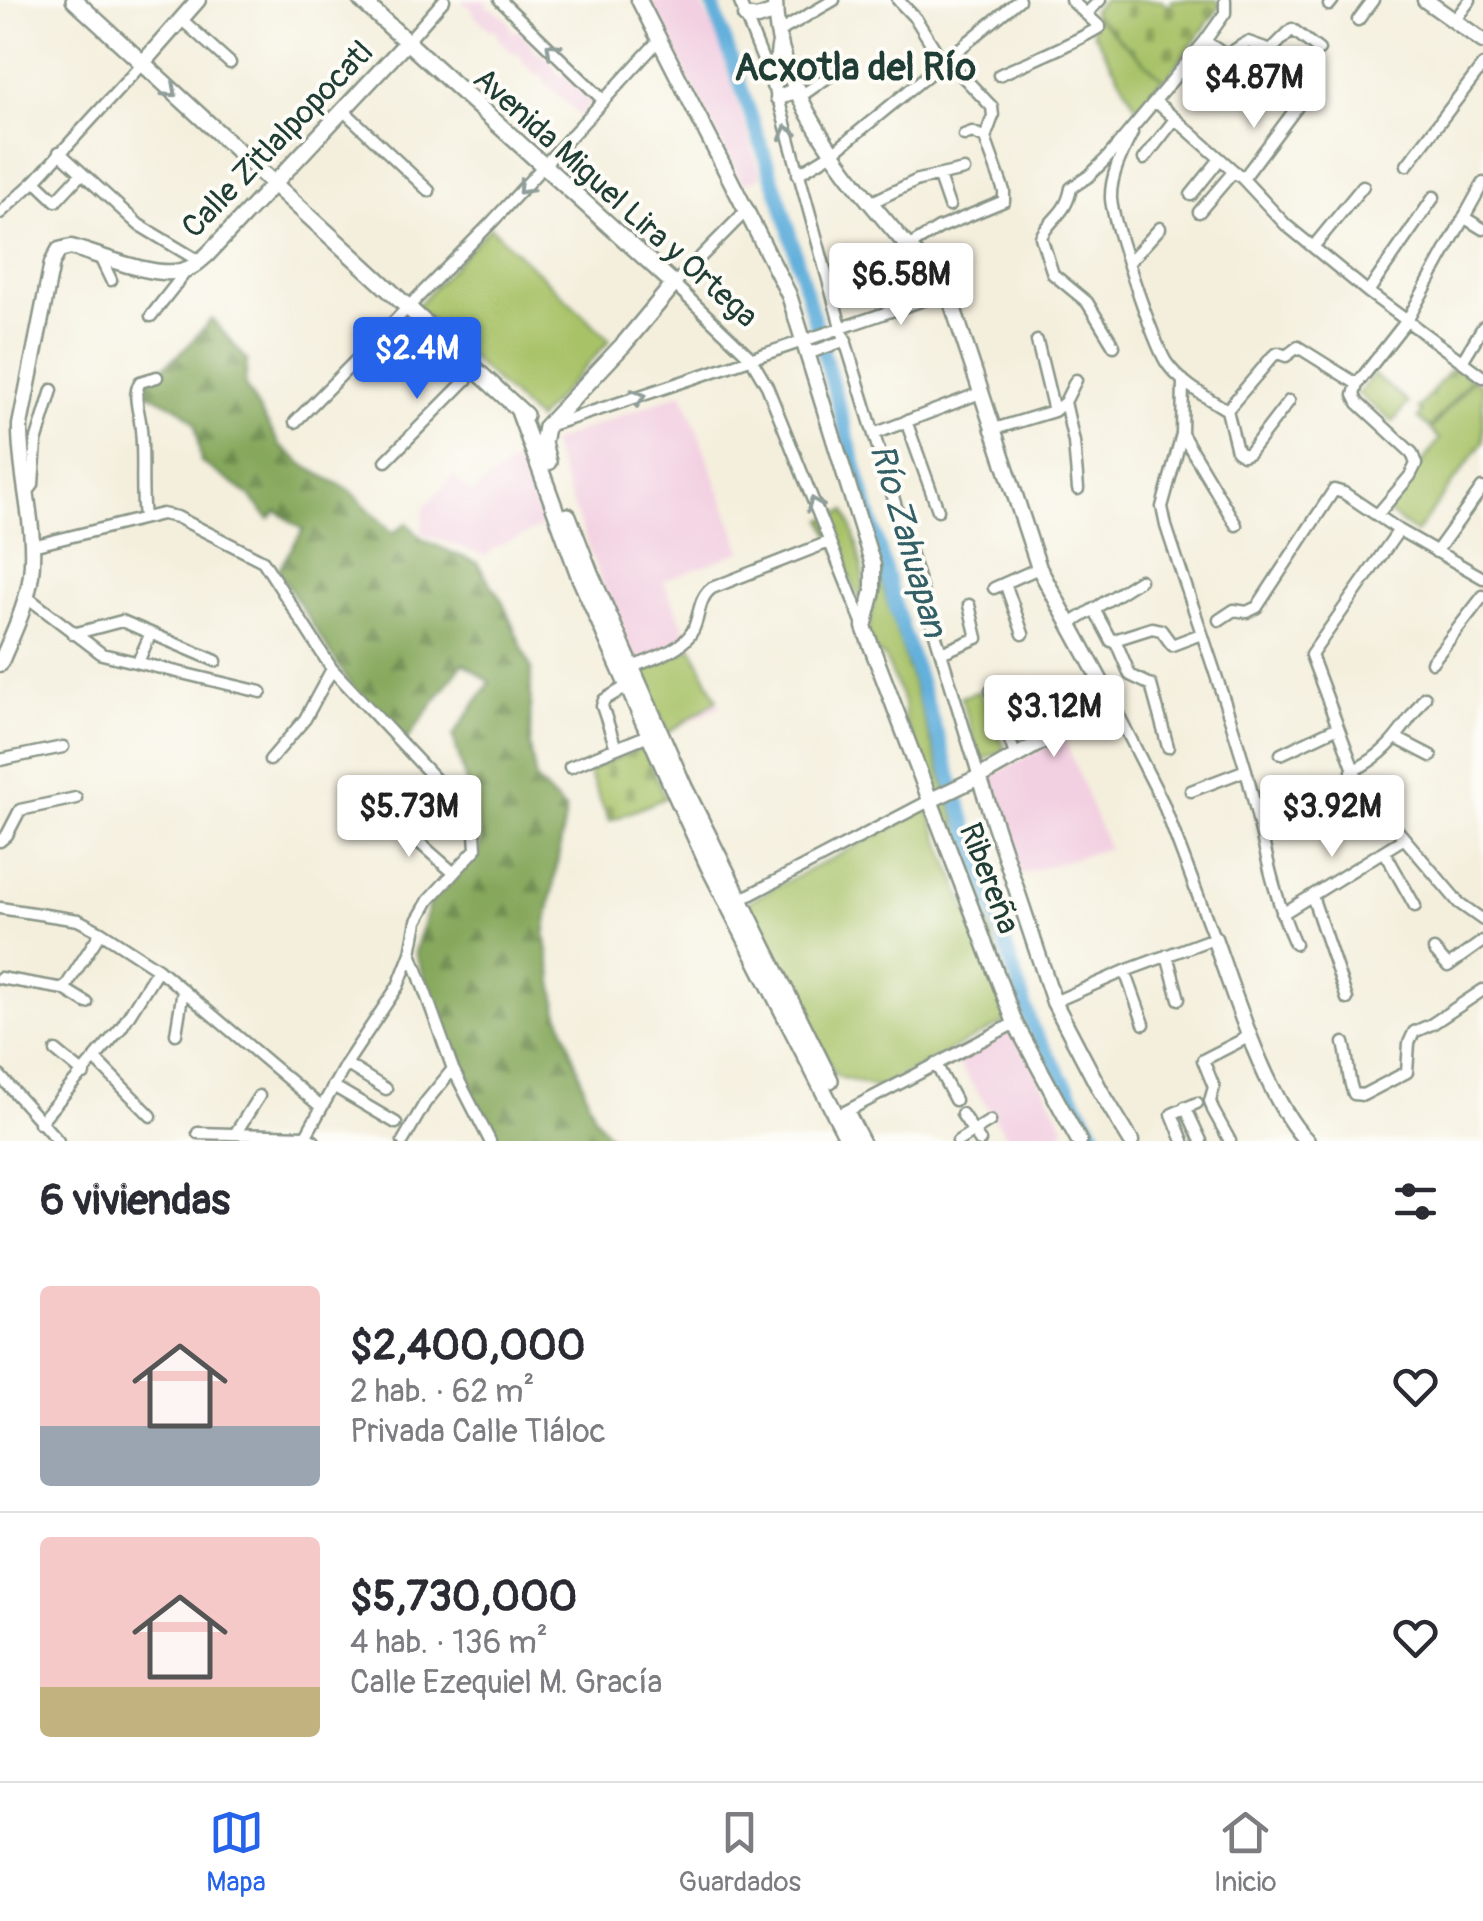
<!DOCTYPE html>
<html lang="es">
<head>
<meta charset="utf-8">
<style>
  body { margin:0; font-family:Pangolin,sans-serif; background:#f2f2f3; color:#2b2b33; height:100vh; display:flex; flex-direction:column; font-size:38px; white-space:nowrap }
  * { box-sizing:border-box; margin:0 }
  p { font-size:32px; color:#7c7c81 }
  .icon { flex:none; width:55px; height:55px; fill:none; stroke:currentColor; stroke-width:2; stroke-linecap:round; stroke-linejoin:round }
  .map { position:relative; height:1141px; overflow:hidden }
  .details { display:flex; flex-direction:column; background:#fff; flex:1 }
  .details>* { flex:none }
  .price { position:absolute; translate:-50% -85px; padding:0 22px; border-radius:10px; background:#fff; color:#222; font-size:32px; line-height:65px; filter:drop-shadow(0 2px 5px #0008) }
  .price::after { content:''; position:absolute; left:50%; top:60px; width:30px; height:22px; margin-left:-15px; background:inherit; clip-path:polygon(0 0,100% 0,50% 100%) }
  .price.active { background:#2563eb; color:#fff }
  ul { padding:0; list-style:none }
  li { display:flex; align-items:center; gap:30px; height:250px; padding:0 40px }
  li+li { border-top:2px solid #e1e1e2 }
  li span { display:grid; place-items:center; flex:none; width:280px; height:200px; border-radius:10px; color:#555 }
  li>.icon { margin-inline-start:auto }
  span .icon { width:120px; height:120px; fill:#fffc; stroke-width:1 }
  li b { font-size:42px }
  h2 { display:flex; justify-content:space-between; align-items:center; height:120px; padding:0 40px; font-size:42px }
  .tab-bar { display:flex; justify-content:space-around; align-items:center; height:140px; border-top:2px solid #e1e1e2; background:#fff; font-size:28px; color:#7c7c81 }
  .tab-bar a { display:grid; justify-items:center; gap:5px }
  .tab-bar .active { color:#2563eb }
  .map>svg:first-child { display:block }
  .built { fill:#f2cfe1 }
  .green { fill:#a8c268; stroke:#64804e; stroke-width:2.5 }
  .forest { fill:url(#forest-firs); stroke:#527248; stroke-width:2.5 }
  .cemetery { fill:url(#cemetery-stones); stroke:#64804e; stroke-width:2.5 }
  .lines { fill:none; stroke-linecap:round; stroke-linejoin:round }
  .river { stroke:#63b0dc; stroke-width:14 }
  .street-casing { stroke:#8a9688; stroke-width:15 }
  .secondary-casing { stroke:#8a9688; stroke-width:19 }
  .primary-casing { stroke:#8a9688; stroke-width:20 }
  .street { stroke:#fff; stroke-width:10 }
  .secondary { stroke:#fff; stroke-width:14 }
  .primary { stroke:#fff; stroke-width:15 }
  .oneway { stroke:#8f9e9a }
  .labels { text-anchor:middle; stroke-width:8; stroke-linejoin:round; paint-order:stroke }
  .street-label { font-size:32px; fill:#1f3d34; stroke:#fdfcf7 }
  .water-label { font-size:35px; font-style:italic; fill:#336066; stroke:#fdfcf7 }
  .quarter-label { font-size:38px; font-weight:bold; fill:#1f3d34; stroke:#fdfcf7 }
</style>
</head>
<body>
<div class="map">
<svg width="1483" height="1141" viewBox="0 0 1483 1141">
  <defs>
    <pattern id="forest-firs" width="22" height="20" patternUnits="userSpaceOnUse" patternTransform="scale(2.5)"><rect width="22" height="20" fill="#86a85c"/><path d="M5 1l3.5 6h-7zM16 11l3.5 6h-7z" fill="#6d8a4d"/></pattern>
    <pattern id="cemetery-stones" width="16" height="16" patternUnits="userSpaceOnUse" patternTransform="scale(2.5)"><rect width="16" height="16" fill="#a8c268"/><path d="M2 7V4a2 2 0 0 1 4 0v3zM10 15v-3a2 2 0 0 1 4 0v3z" fill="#889f56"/></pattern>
  </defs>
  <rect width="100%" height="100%" fill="#fdfcf7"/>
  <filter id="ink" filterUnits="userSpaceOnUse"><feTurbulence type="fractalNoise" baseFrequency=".01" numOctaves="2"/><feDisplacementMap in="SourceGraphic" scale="20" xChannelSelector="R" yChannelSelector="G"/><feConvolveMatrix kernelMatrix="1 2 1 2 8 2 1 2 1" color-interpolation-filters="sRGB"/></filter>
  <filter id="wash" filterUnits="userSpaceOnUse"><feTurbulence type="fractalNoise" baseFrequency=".0048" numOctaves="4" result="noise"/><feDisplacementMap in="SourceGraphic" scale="40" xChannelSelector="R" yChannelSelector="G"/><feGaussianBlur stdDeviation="2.25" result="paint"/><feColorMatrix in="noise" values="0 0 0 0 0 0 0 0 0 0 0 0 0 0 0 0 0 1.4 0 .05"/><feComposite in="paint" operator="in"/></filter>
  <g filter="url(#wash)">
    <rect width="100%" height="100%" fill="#f4efdd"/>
    <path class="built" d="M464,0H486L487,7L495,10L509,22L512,31H520L532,44L533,52L543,54L556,67V73L566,76L592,102L580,116L545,83L544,76L535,74L522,61L521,55L512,52L499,39L495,30L489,29L475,16L471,7L461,2Z
      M647,0H699L716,34L761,177L743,184Z
      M683,392L742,551L663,581L720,706L668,733L630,659L550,443Z
      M524,459L536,481L529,487L543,527L494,548L486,556L422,534L424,508L453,476L471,494L507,466Z
      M1064,737L1108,848L1018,875L985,780Z
      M1013,1030L1065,1127L1062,1129L1069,1141H1010L957,1061Z"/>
    <path class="green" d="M1093,14L1162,78L1137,108L1093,32Z
      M490,227L610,340L537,420L416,307Z
      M1373,374L1408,403L1393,422L1358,394Z
      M1473,379L1483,387V442L1416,533L1385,511L1440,439L1431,430Z
      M846,511C858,544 865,569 863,605L823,520Z
      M879,575L1016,1013L989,948L928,771L905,722L904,703L885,658L876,651L868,633Z
      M692,647L717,700L668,733L639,674Z
      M980,691L1005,749L981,761L961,697Z
      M928,809L1009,1020L877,1088L836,1076L747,902Z"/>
    <path class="forest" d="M212,319L247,360L245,386L280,445L308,468L348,489L393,533L407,523L423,540L477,563L502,601L531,668L530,746L536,780L566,811L545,935L558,1011L594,1117L614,1141H499L454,1063L415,952L429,904L476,857L482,840L453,736L490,682L463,663L405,742L350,684L278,570L303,530L277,511L269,519L249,495L201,462L195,423L182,410L138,388L183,351Z"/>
    <path class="cemetery" d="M1103,0H1162L1168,7L1172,0H1216L1221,5L1165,81L1093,14L1092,11Z
      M1454,365L1471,379L1430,428L1418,418L1422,413L1418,409Z
      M643,747L665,798L609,821L588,771Z"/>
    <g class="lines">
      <path class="river" d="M711,0L781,203L897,611L1032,1027L1100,1141"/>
    </g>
  </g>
  <g filter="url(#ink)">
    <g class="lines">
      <g class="street-casing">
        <path id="street" d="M500,0L603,100
          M739,0L778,98L841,327L979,777
          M898,0L916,19L944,64
          M1329,5L1333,0
          M1087,13L1100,0
          M181,19L230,63
          M1358,20L1373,0
          M1454,21L1470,0
          M777,33L834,0
          M1205,41C1234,61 1222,55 1248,42L1271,50L1292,29L1319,50
          M407,42L444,0
          M948,61L992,107L993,116L985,138
          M999,75C1034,59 1067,47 1100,27L1071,0
          M801,96L838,70
          M1155,101L1243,179L1286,225L1368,292L1483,377
          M343,110L429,191
          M1132,133C1122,153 1110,176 1111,199C1113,224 1153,340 1166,362C1180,383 1206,397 1227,410
          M964,135L972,132L985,138
          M59,152L139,225L199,261
          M1144,159L1175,119
          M1407,165L1483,65
          M798,174L834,152L1019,0
          M939,177L949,206
          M1243,179L1297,107
          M35,181L56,201L82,173
          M1191,195L1220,159
          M870,203L918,180L964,170
          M748,209L674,284L750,357L767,386L864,627
          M1199,212L1234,171
          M0,213L35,181L141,65
          M1465,218L1483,229
          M908,247L939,228L1004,201V191L985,138
          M1313,247L1363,186
          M99,255L111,280
          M1130,261L1160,228
          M1368,292L1434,197
          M151,316L187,270
          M1037,341L1054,411
          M1114,346L1087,302L1053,274L1041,237C1052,216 1066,215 1071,188L1089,176L1107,158L1205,41L1225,13V0
          M807,354L846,340
          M1463,360L1483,327
          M1183,380L1182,434L1162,507L1166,526C1192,606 1221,686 1245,767C1262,827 1269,887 1295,944
          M1065,402L1074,442L1078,489
          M1227,410L1273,356L1278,353L1286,356L1298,347L1357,384
          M1227,410L1237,451L1243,455L1249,453L1289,401
          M906,421L938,510
          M295,422L493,221L660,39
          M551,425C684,383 815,336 948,292
          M991,430L1054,411L1065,402L1076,380
          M874,434L980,393
          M1182,434L1236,525
          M386,461L476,370
          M26,494L33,485L36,442L52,390
          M1377,515L1410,476L1416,464L1412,453L1358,403L1354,395L1357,384L1408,319L1483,183
          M144,517C140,484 145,453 140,421C138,408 133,394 140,382L157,377
          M1399,530L1311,655L1360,786L1459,903L1483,920
          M32,546L162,514L177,517L263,561L332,669L453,798L475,834L476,849L429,900L417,921L411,953L398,986L346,1064L303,1141
          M1436,552L1482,488
          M1005,583L1023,634
          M994,588L1039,568
          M27,597L102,654L261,692
          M1094,609L1111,641L1152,628L1161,630L1172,645L1201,634
          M1219,620L1234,610L1247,612L1257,607L1334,490L1344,493L1399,530L1483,578
          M1070,624L1140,580
          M73,634L122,621L216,661
          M1116,642L1130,675L1151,685L1168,747
          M941,653L977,638L969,605
          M138,662L150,635
          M1432,662L1483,596
          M632,667C652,659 683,650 693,630C700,616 698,598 712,588L829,542
          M991,690L1016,757
          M1396,738L1431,756
          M616,748L602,706L604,700L632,683
          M1281,754L1336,728
          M0,760L63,747
          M270,760L305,719L332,669
          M570,767L651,734
          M1352,771C1389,754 1401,730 1425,697
          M1191,791L1246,770
          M390,817L454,873
          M0,841L7,835L20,810L76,798
          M1384,851L1415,906
          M1312,896L1347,999
          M734,903L931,800
          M0,908L78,920L101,932L158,969L321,1107
          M1282,914L1403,839
          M1434,950L1448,966L1483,941
          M411,953L453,1069L490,1141
          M1167,955L1179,999
          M1125,971L1144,1024
          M0,978L64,989L87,1003
          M64,989L101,932
          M1054,1002L1125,971L1214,938L1163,803L1112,702
          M176,1034L183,990
          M1344,1043C1349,1060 1347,1080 1354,1094L1363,1095L1407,1072L1409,1043L1414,1032L1432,1024L1483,990
          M56,1051L84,1074
          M96,1060L151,1116
          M346,1064L386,1089
          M936,1064L955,1100
          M0,1076L58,1141
          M333,1086L396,1123
          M1185,1107L1201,1141
          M843,1113L1015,1023
          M962,1114L980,1141
          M39,1123L121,1028L158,969
          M198,1133L305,1136L314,1141
          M235,1134L259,1096
          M403,1141L425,1103L453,1069
          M958,1141L990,1121
          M1183,1141L1172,1114L1197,1103
          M1230,1141L1213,1110L1210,1101L1214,1087L1203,1060L1250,1036"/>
      </g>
      <g class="secondary-casing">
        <path id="secondary" d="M639,0L789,295L873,565V591L864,627L1015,1023L1079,1141
          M775,0C775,91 846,175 902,240C918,258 936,271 948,292L1039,568L1112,702L979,777L931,800
          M1425,0L1483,41
          M745,16L757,18L775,12
          M141,65L198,0
          M774,86L779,47
          M778,98L798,89
          M0,664C12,635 27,606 31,575C37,525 19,475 20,425L52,263L59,250L71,247C100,255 153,278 181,271C192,269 200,261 208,254L407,42
          M979,777L1054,1002L1100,1090L1131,1141
          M1214,938C1233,991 1268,1103 1307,1141"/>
      </g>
      <g class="primary-casing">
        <path id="primary" d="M74,0L525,415
          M361,0L674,284L624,344L546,427
          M519,411L580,578L676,795L709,867L849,1141
          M546,427L543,443L548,462
          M568,516L590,573L684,787L830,1080
          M847,1114L861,1141"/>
      </g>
      <use href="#street" class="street"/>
      <use href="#secondary" class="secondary"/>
      <use href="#primary" class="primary"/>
    </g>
    <defs><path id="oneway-chevron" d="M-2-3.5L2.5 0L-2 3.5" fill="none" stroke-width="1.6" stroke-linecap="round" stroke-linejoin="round" transform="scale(2.5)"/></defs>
    <g class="oneway">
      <use href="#oneway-chevron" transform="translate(552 49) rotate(-137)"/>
      <use href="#oneway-chevron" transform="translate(171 91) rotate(42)"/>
      <use href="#oneway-chevron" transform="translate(787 132) rotate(-106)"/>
      <use href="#oneway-chevron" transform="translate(524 188) rotate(133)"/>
      <use href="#oneway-chevron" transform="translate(639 397) rotate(-18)"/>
      <use href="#oneway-chevron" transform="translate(814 504) rotate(-111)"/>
    </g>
  </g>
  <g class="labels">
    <g class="street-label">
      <text transform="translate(277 139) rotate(-46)" y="11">Calle Zitlalpopocatl</text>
      <text transform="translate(616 197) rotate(42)" y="11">Avenida Miguel Lira y Ortega</text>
      <text transform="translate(990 878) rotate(69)" y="11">Ribereña</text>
    </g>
    <g class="water-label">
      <text transform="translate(909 540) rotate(74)" y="12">Río Zahuapan</text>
    </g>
    <g class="quarter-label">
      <text x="855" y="80">Acxotla del Río</text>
    </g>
  </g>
</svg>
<b class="price" style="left:1254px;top:131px">$4.87M</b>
<b class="price" style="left:901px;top:328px">$6.58M</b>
<b class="price active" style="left:417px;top:402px">$2.4M</b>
<b class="price" style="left:1054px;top:760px">$3.12M</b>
<b class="price" style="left:409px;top:860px">$5.73M</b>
<b class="price" style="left:1332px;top:860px">$3.92M</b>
</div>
<section class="details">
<h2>6 viviendas<svg class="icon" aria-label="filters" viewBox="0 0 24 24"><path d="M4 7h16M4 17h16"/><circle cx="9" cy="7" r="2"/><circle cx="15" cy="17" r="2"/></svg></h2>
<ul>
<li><span style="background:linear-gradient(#f6c9c9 70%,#9aa5b1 0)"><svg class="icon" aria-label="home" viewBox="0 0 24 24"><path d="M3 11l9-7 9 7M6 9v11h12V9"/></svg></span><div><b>$2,400,000</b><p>2 hab. · 62 m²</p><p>Privada Calle Tláloc</p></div><svg class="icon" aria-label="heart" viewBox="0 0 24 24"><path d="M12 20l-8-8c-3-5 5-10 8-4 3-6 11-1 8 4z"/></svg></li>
<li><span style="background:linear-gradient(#f6c9c9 75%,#c2b280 0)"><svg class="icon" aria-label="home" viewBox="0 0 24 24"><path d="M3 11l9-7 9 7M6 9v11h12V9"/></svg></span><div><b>$5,730,000</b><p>4 hab. · 136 m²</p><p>Calle Ezequiel M. Gracía</p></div><svg class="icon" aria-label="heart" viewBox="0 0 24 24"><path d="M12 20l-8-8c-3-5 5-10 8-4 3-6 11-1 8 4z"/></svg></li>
</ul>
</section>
<nav class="tab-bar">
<a class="active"><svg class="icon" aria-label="map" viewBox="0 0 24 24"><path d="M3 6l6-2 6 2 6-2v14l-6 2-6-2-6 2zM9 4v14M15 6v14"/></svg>Mapa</a>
<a><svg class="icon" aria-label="saved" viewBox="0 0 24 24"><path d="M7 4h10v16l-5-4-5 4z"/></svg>Guardados</a>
<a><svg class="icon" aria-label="home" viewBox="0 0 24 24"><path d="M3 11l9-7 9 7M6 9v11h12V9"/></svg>Inicio</a>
</nav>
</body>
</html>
